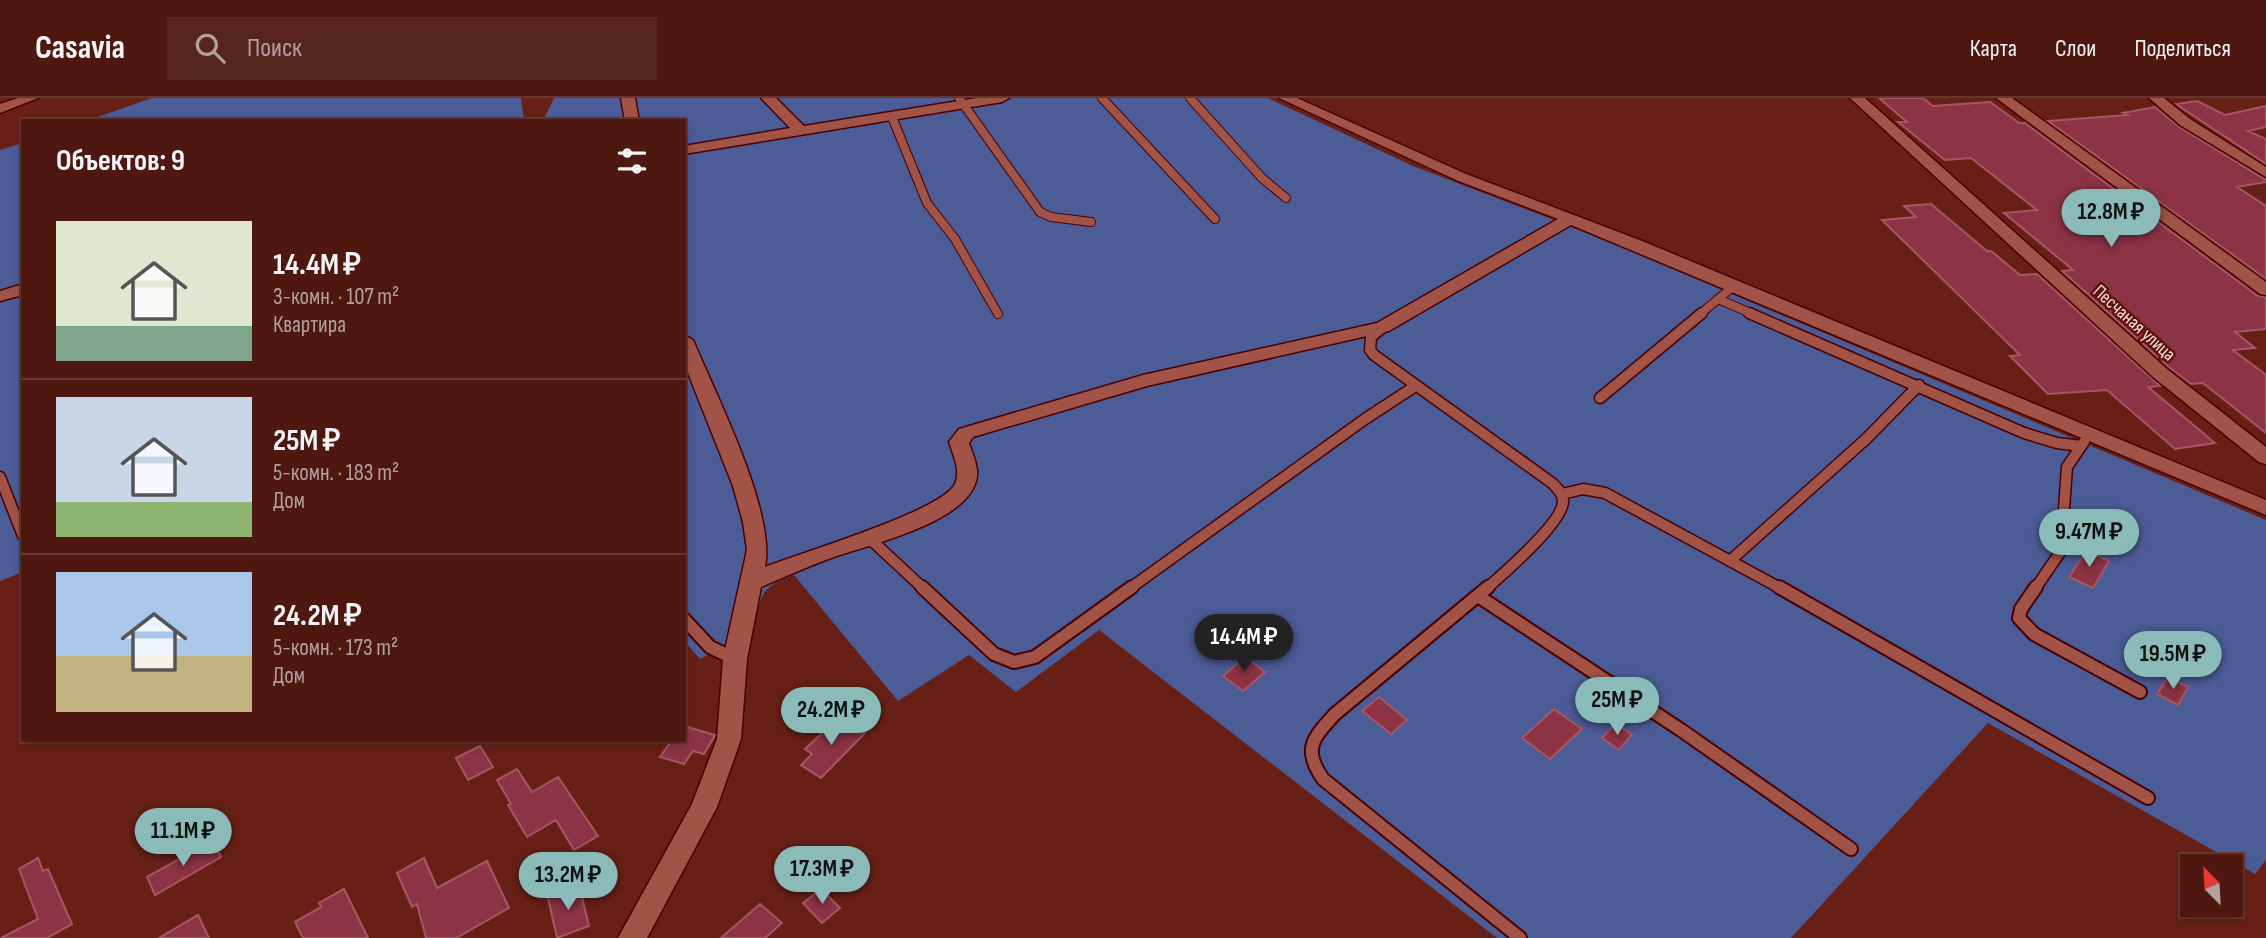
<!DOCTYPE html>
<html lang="ru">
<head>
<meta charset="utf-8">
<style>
  body { margin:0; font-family:"Sofia Sans Condensed",sans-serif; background:#58251e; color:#f1f3f6; height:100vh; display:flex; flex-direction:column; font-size:26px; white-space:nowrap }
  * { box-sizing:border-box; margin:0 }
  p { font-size:23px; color:#b3a09f }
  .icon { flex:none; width:38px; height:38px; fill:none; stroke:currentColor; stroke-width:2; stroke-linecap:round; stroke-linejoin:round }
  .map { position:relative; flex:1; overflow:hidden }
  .panel { position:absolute; left:21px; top:21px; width:665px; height:623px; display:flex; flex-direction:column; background:#4e1810; border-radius:0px; box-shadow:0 4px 10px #0003,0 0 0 2px #653730 }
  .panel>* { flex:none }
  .needle { width:46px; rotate:336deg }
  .buttons { position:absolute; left:2180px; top:756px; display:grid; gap:14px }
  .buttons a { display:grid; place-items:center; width:63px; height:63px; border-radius:0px; background:#4e1810; box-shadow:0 4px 10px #0003,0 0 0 2px #653730; font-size:35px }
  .price { position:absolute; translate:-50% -60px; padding:0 16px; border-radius:24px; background:#8bbbb9; color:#111; font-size:23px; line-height:46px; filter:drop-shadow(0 2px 4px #0008) }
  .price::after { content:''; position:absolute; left:50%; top:42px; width:21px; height:16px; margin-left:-10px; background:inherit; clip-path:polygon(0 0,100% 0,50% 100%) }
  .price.active { background:#222; color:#fff }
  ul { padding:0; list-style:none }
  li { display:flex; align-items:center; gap:21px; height:175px; padding:0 35px }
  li+li { border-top:2px solid #653730 }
  li span { display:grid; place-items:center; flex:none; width:196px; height:140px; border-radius:0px; color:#555 }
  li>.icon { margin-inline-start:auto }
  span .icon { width:84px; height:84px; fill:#fffc; stroke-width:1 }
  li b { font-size:30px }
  h2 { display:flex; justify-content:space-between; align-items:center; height:84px; padding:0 35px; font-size:30px }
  header { display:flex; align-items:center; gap:42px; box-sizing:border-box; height:98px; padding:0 35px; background:#4e1810; border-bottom:2px solid #653730 }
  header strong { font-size:33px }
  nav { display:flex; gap:38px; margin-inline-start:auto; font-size:24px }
  .search { width:490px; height:63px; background:#58251e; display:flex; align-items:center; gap:18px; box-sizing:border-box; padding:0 24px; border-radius:0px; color:#b3a09f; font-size:26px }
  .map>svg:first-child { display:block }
  .green { fill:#4c5c97 }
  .building { fill:#8c3345; stroke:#a75764; stroke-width:2 }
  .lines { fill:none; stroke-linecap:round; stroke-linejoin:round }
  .lane-far2-casing { stroke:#490000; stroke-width:10 }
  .lane-far1-casing { stroke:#490000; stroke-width:13 }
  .lane-casing { stroke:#490000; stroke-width:16 }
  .street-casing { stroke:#490000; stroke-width:3 }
  .lane-far2 { stroke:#a15347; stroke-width:8 }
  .lane-far1 { stroke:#a15347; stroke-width:10 }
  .lane { stroke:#a15347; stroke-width:12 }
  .street { fill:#a15347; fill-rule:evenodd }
  .labels { text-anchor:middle; stroke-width:5; stroke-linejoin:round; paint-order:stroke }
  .street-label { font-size:19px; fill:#f9ddd8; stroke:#5c140b }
</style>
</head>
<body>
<header>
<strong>Casavia</strong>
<div class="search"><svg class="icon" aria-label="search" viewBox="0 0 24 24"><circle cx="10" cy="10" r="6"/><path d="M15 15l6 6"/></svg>Поиск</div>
<nav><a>Карта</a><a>Слои</a><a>Поделиться</a></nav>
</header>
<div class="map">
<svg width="2266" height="840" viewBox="0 0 2266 840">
  <rect width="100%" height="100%" fill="#682016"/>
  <path class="green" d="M152,0H521L524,23H86Z
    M554,0H1268L1413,68L1578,131L2266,422V762L2255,776L1988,625L1791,840H1497L1099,532L1016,594L969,557L898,603L794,477C753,491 766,501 747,532C742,542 711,555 700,561L684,543V23H543Z
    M23,45V187L0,193V52Z
    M23,195V474L0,483V201Z"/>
  <path class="building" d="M1879,0H1923L1933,8L1990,4L2019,25H2025L2258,198L2266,199V231L2235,234L2255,250L2233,252L2266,277V335L2203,285L2191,286L2169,269L2062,173L2073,172L2004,115L2037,112L1971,60L1945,62L1898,24H1907Z
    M2197,3L2225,17L2266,8V29L2248,33L2266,41V66L2176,6Z
    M2155,9L2179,29L2266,82V84L2237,89L2266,108V181L2048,23L2127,17L2123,15Z
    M1931,106L1987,153H1991L2020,177L2037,176L2160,288L2148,289L2215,345L2175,351L2107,292L2048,296L2010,258L2020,257L1882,122L1916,119L1904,108Z
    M2087,452L2109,463L2093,490L2069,479Z
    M1245,559L1265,574L1243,593L1223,578Z
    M2168,579L2188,589L2178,607L2157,596Z
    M1379,599L1407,622L1391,636L1362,613Z
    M1554,611L1582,631L1550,661L1522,640Z
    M839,619L865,635L821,680L801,667L812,656L805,651Z
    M1615,626L1632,636L1619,652L1602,640Z
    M684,628L715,637L704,656L693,653L684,666L660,659L672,642H684Z
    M480,648L493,669L468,682L456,660Z
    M517,671L532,694L558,679L598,738L574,752L556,722L527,739L508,707L511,706L497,682Z
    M212,743L221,759L155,797L147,779Z
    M38,760L43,773L48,771L72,826L47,840H1L38,821L19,771Z
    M424,760L437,790L487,763L509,810L456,840H426L417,806L412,809L397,775Z
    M579,787L589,828L557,840L548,800Z
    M344,791L368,840H303L295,824L321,809L319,805Z
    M821,791L840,810L822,825L803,805Z
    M760,806L782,825L765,840H721Z
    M198,817L209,840H159Z"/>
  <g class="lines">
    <g class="lane-far2-casing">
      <path id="lane-far2" d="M959,0L1040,114L1051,119L1091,124
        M1102,0L1215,121
        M1190,0L1262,80L1286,100
        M892,19L927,105L955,141L998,216
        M1718,201L1753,216
        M1700,216L1734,188"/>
    </g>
    <g class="lane-far1-casing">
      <path id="lane-far1" d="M1749,215L2024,335L2057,345L2081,348
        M1383,229L1371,239L1370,252L1374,257L1552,385C1557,390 1564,396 1563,404C1562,425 1503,476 1486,491
        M1600,300L1702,215
        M0,379L23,438
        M1562,396L1583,391L1605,395L1782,491
        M868,439L924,491
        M1731,462L1866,341L1919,287
        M1129,491L1365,321L1414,289
        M2035,491L2061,453L2067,369L2084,344"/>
    </g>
    <g class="lane-casing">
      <path id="lane" d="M922,489L994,556L1014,564L1035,559L1132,489
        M1488,489L1335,616C1313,640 1302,651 1323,681L1520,840
        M1779,489L2148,700
        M2036,489L2021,511L2019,520L2034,536L2140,594
        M1478,498L1681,632L1851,751
        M684,521L710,549L735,561"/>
    </g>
    <g class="street-casing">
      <path id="street" d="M18,0H38L0,15V6Z
        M621,0H635L639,23H625Z
        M761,0H776L804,28L977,0H1009L1002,4L684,56V48L790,30Z
        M1279,0H1297L1466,76L1642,143L2266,402V417L1571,127L1389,233L1147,288L973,339L969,345C973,358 981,372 975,386C961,426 868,447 831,460C807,469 784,479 761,489L747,561L741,641L717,709L647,840H618L692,706L717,641L723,561L747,452L743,424L733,388L684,265V237L693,242C716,297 776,414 765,469C800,455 942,413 955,386C961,373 953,356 949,344L959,331L1143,277L1377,225L1558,121L1456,82Z
        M1850,0H1865L2167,271L2266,349V366L2259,364L2153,279Z
        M1996,0H2012L2266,184V197L2260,196Z
        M2149,0H2164L2190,21L2266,69V79L2180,27Z
        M23,186V197L0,203V193Z"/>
    </g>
    <use href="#lane-far2" class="lane-far2"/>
    <use href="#lane-far1" class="lane-far1"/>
    <use href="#lane" class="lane"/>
    <use href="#street" class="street"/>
  </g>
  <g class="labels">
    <g class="street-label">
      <text transform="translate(2135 224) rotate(42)" y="7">Песчаная улица</text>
    </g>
  </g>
</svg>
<div class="buttons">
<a><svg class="needle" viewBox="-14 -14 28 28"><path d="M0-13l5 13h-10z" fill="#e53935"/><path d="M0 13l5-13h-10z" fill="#b3a09f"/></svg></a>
</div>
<b class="price" style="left:2111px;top:151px">12.8M ₽</b>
<b class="price" style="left:2089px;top:471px">9.47M ₽</b>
<b class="price active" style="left:1244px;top:576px">14.4M ₽</b>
<b class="price" style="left:2173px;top:593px">19.5M ₽</b>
<b class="price" style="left:1617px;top:639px">25M ₽</b>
<b class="price" style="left:831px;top:649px">24.2M ₽</b>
<b class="price" style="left:183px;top:770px">11.1M ₽</b>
<b class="price" style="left:822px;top:808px">17.3M ₽</b>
<b class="price" style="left:568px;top:814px">13.2M ₽</b>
<section class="panel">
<h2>Объектов: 9<svg class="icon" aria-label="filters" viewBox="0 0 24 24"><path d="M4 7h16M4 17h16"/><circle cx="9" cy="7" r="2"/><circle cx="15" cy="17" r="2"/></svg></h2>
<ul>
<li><span style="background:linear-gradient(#dfe7d0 75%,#7fa58c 0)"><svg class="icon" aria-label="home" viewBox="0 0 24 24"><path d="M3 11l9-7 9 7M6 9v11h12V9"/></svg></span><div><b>14.4M ₽</b><p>3-комн. · 107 m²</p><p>Квартира</p></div></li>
<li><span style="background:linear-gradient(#c9d6e8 75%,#8fb573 0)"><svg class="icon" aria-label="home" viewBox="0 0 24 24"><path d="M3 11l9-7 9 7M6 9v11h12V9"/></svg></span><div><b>25M ₽</b><p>5-комн. · 183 m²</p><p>Дом</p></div></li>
<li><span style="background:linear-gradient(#a9c7e8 60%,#c2b280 0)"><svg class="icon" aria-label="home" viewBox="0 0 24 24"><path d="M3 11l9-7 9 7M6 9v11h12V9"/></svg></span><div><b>24.2M ₽</b><p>5-комн. · 173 m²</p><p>Дом</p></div></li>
</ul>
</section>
</div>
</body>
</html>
